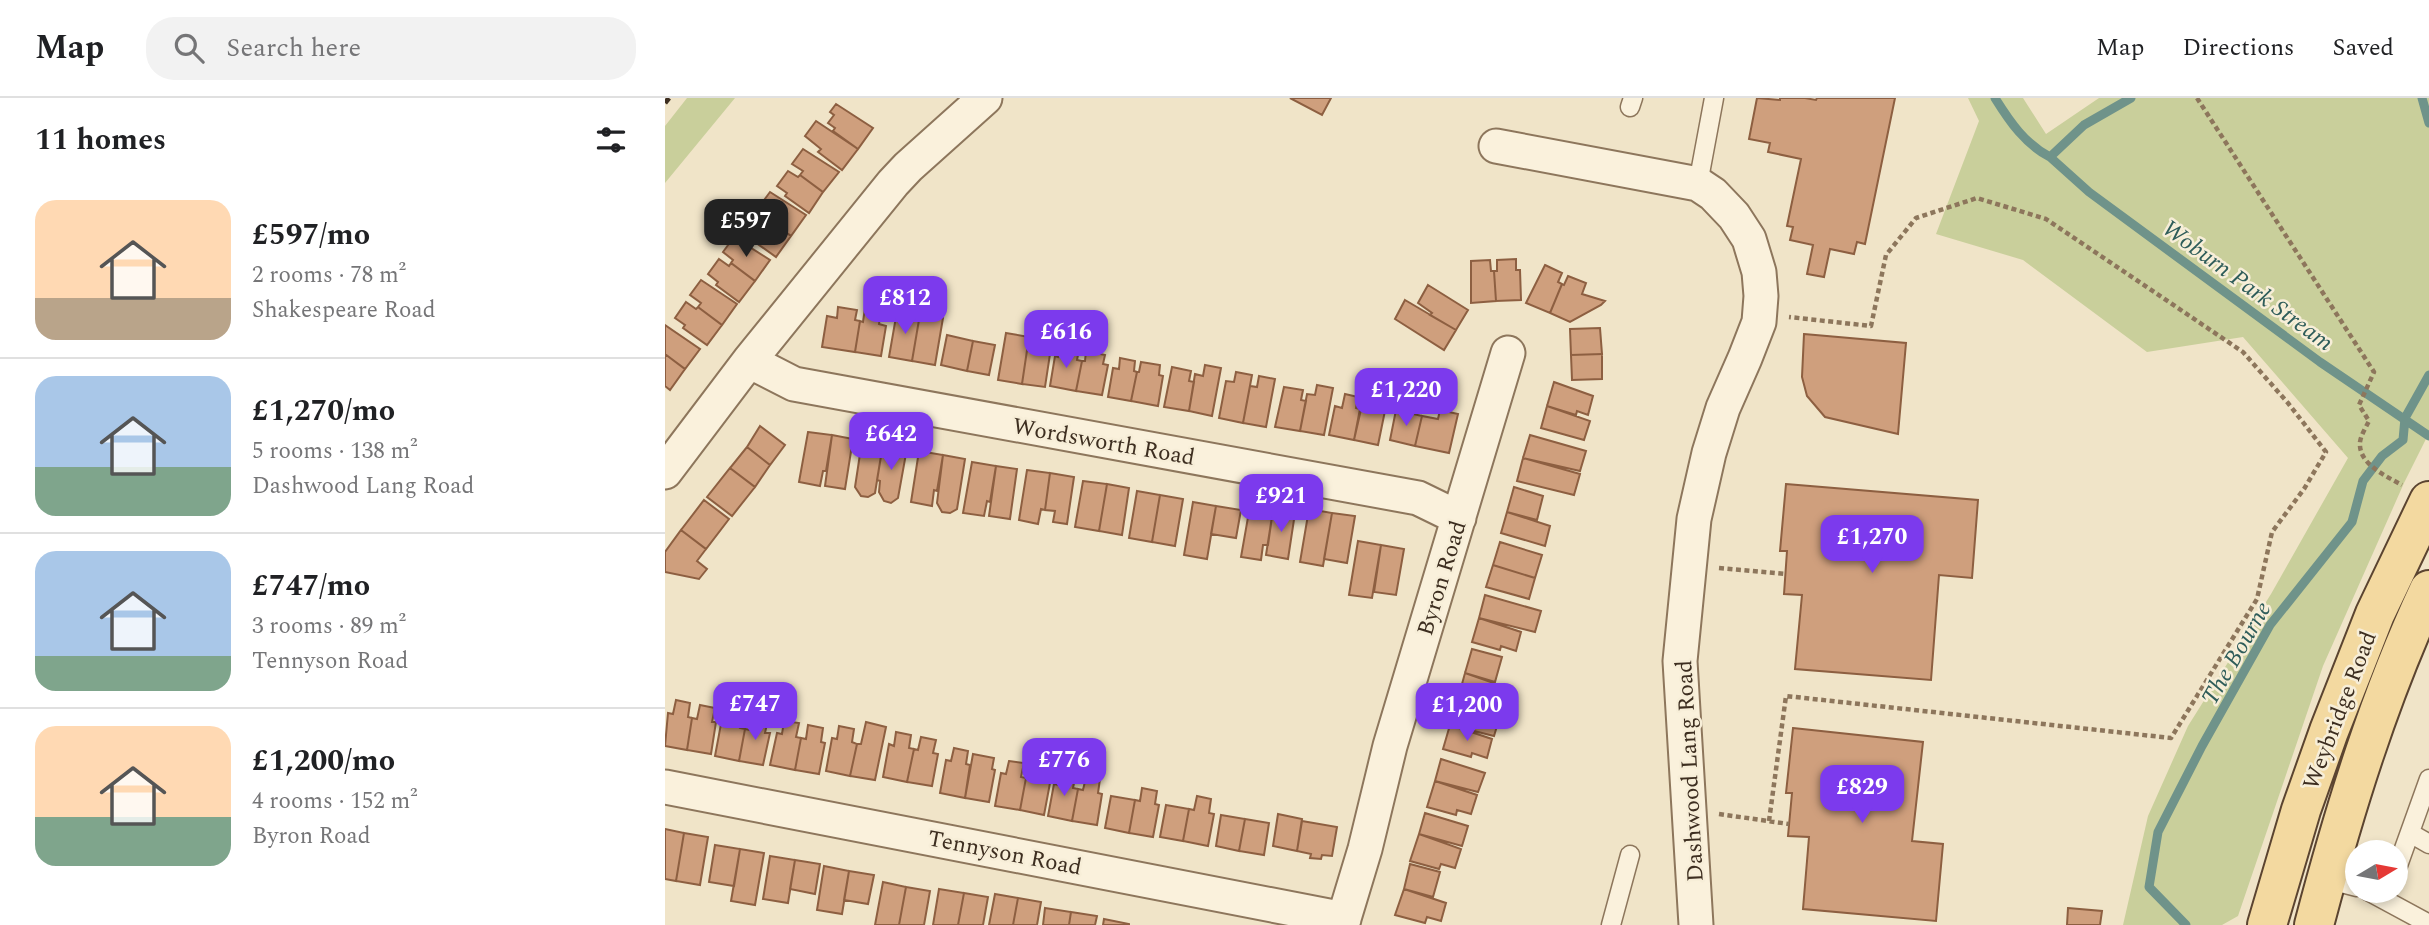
<!DOCTYPE html>
<html lang="en">
<head>
<meta charset="utf-8">
<style>
  body { margin:0; font-family:Spectral,serif; background:#f2f2f2; color:#202124; height:100vh; display:flex; flex-direction:column; font-size:26px; white-space:nowrap }
  * { box-sizing:border-box; margin:0 }
  p { font-size:23px; color:#757577 }
  .icon { flex:none; width:38px; height:38px; fill:none; stroke:currentColor; stroke-width:2; stroke-linecap:round; stroke-linejoin:round }
  .map { position:relative; flex:1; overflow:hidden }
  .side { display:flex; flex-direction:column; background:#fff; width:665px }
  .side>* { flex:none }
  .needle { width:46px; rotate:80deg }
  .controls { position:absolute; left:1680px; top:742px; display:grid; gap:14px }
  .controls a { display:grid; place-items:center; width:63px; height:63px; border-radius:50%; background:#fff; box-shadow:0 4px 10px #0003; font-size:35px }
  .price { position:absolute; translate:-50% -60px; padding:0 16px; border-radius:14px; background:#7c3aed; color:#fff; font-size:23px; line-height:46px; filter:drop-shadow(0 2px 4px #0008) }
  .price::after { content:''; position:absolute; left:50%; top:42px; width:21px; height:16px; margin-left:-10px; background:inherit; clip-path:polygon(0 0,100% 0,50% 100%) }
  .price.active { background:#222; color:#fff }
  ul { padding:0; list-style:none }
  li { display:flex; align-items:center; gap:21px; height:175px; padding:0 35px }
  li+li { border-top:2px solid #e0e0e0 }
  li span { display:grid; place-items:center; flex:none; width:196px; height:140px; border-radius:21px; color:#555 }
  li>.icon { margin-inline-start:auto }
  span .icon { width:84px; height:84px; fill:#fffc; stroke-width:1 }
  li b { font-size:30px }
  h2 { display:flex; justify-content:space-between; align-items:center; height:84px; padding:0 35px; font-size:30px }
  header { display:flex; align-items:center; gap:42px; box-sizing:border-box; height:98px; padding:0 35px; background:#fff; border-bottom:2px solid #e0e0e0 }
  header strong { font-size:33px }
  nav { display:flex; gap:38px; margin-inline-start:auto; font-size:24px }
  .search { width:490px; height:63px; background:#f2f2f2; display:flex; align-items:center; gap:18px; box-sizing:border-box; padding:0 24px; border-radius:28px; color:#757577; font-size:26px }
  main { display:flex; flex:1; min-height:0 }
  .map>svg:first-child { display:block }
  .green { fill:#c9cf9b }
  .lines { fill:none; stroke-linecap:round; stroke-linejoin:round }
  .stream { stroke:#6f938a; stroke-width:9 }
  .building { fill:#cf9f7d; stroke:#8d5f41; stroke-width:2 }
  .service-casing { stroke:#8d765c; stroke-width:21 }
  .minor-casing { stroke:#8d765c; stroke-width:37 }
  .primary-casing { stroke:#5b4430; stroke-width:42 }
  .path { stroke:#8d765c; stroke-width:4.5; stroke-dasharray:5 3.5; stroke-linecap:butt }
  .service { stroke:#faf1dc; stroke-width:18 }
  .minor { stroke:#faf1dc; stroke-width:33 }
  .primary { stroke:#f3d9a0; stroke-width:38 }
  .rail { stroke:#3d2e20; stroke-width:5; stroke-dasharray:12 12; stroke-linecap:butt }
  .labels { text-anchor:middle; stroke-width:5; stroke-linejoin:round; paint-order:stroke }
  .street-label { font-size:23px; fill:#3d2e20; stroke:#f7eed8 }
  .water-label { font-size:24px; font-style:italic; fill:#2f5d5a; stroke:#f7eed8 }
</style>
</head>
<body>
<header>
<strong>Map</strong>
<div class="search"><svg class="icon" aria-label="search" viewBox="0 0 24 24"><circle cx="10" cy="10" r="6"/><path d="M15 15l6 6"/></svg>Search here</div>
<nav><a>Map</a><a>Directions</a><a>Saved</a></nav>
</header>
<main>
<section class="side">
<h2>11 homes<svg class="icon" aria-label="filters" viewBox="0 0 24 24"><path d="M4 7h16M4 17h16"/><circle cx="9" cy="7" r="2"/><circle cx="15" cy="17" r="2"/></svg></h2>
<ul>
<li><span style="background:linear-gradient(#ffd9b3 70%,#b9a48a 0)"><svg class="icon" aria-label="home" viewBox="0 0 24 24"><path d="M3 11l9-7 9 7M6 9v11h12V9"/></svg></span><div><b>£597/mo</b><p>2 rooms · 78 m²</p><p>Shakespeare Road</p></div></li>
<li><span style="background:linear-gradient(#a9c7e8 65%,#7fa58c 0)"><svg class="icon" aria-label="home" viewBox="0 0 24 24"><path d="M3 11l9-7 9 7M6 9v11h12V9"/></svg></span><div><b>£1,270/mo</b><p>5 rooms · 138 m²</p><p>Dashwood Lang Road</p></div></li>
<li><span style="background:linear-gradient(#a9c7e8 75%,#7fa58c 0)"><svg class="icon" aria-label="home" viewBox="0 0 24 24"><path d="M3 11l9-7 9 7M6 9v11h12V9"/></svg></span><div><b>£747/mo</b><p>3 rooms · 89 m²</p><p>Tennyson Road</p></div></li>
<li><span style="background:linear-gradient(#ffd9b3 65%,#7fa58c 0)"><svg class="icon" aria-label="home" viewBox="0 0 24 24"><path d="M3 11l9-7 9 7M6 9v11h12V9"/></svg></span><div><b>£1,200/mo</b><p>4 rooms · 152 m²</p><p>Byron Road</p></div></li>
</ul>
</section>
<div class="map">
<svg width="1764" height="827" viewBox="0 0 1764 827">
  <rect width="100%" height="100%" fill="#f0e4c8"/>
  <path class="green" d="M22,0H70L0,85V28Z
    M1303,0H1358L1381,36L1434,0H1764V335L1739,385L1658,568L1573,818L1557,827H1458L1483,718L1523,628L1606,496L1683,360L1578,239L1482,254L1358,162L1271,136L1314,23Z"/>
  <g class="lines">
    <path class="stream" d="M1330,0C1345,24 1360,46 1385,59L1419,27L1466,0
      M1757,0L1764,25
      M1385,59L1424,94L1655,264L1764,338
      M1521,827L1484,789L1493,734L1537,648L1605,527L1687,424L1698,383L1717,358L1738,342L1740,320L1764,277"/>
  </g>
  <path class="building" d="M625,0H666L657,17Z
    M1092,0L1115,2V0H1140L1151,2L1152,0H1230L1200,146L1192,144L1189,156L1165,151L1159,179L1142,176L1148,147L1125,142L1128,129L1122,128L1136,61L1103,54L1105,45L1084,41Z
    M171,6L208,30L193,51L168,33L170,30L163,25L169,17L165,14Z
    M151,23L193,51L177,72L153,54L156,51L140,38Z
    M138,51L174,74L158,94L135,77L138,73L127,66Z
    M123,73L133,79L135,77L158,94L144,115L120,98L122,95L112,88Z
    M105,94L141,117L126,138L102,120L105,117L94,109Z
    M90,116L100,123L102,120L126,138L111,159L87,142L90,139L79,132Z
    M69,139L105,162L90,183L66,165L68,162L58,154Z
    M54,161L64,168L66,165L90,183L74,204L51,187L53,184L43,176Z
    M851,161V172H855L856,202L831,203L829,173H832V162Z
    M825,162L826,173H829L831,203L806,205V163Z
    M880,167L897,175L893,184L897,186L885,215L861,205Z
    M903,178L921,185L917,196L940,203L936,207L905,224L885,215L897,186L899,187Z
    M36,182L72,206L57,227L33,209L36,205L25,197Z
    M763,187L803,212L791,232L765,217L767,215L753,205Z
    M740,202L791,232L779,252L730,221Z
    M21,204L31,211L33,209L57,227L42,247L18,230L20,227L10,220Z
    M173,209L192,212L190,222L195,223L190,254L157,249L162,218L172,220Z
    M200,210L216,213L214,226L221,228L216,258L190,254L195,223L198,224Z
    M232,213L255,216L247,263L224,259Z
    M255,216L278,220L270,267L247,263Z
    M0,227L35,251L20,271L0,256Z
    M935,230L937,256L906,257L905,231Z
    M341,235L364,239L357,286L333,282Z
    M1139,236L1241,245L1233,336L1160,319L1142,298L1137,279Z
    M282,237L308,243L302,273L276,267Z
    M364,239L387,243L380,289L357,286Z
    M308,243L330,247L324,277L302,273Z
    M395,249L414,252L412,262L417,263L411,293L385,288L390,258L393,259Z
    M421,253L440,257L438,266L443,267L437,297L411,293L417,263H420Z
    M0,256L20,271L5,292L0,288Z
    M937,256V281L907,282L906,257Z
    M455,260L470,263L469,273L472,274L466,303L443,299L448,270L454,271Z
    M476,264L495,267L494,277L498,278L493,308L466,303L472,274H474Z
    M540,267L556,270L547,318L524,313L530,276L538,278Z
    M507,269L526,273L524,283L529,284L524,313L499,309Z
    M571,274L587,277L578,325L554,320L561,283L569,284Z
    M594,278L610,281L601,329L578,325L585,288L592,289Z
    M889,284L928,298L923,317L912,313L911,317L882,308Z
    M652,287L668,290L659,337L635,333L642,296L650,297Z
    M619,289L638,292L636,302L641,303L635,333L610,329Z
    M700,294L723,298L713,347L689,342Z
    M680,296L693,299L691,310L695,311L689,342L664,337L670,308L677,310Z
    M882,308L925,323L919,342L876,330Z
    M731,312L757,318L750,348L725,342Z
    M775,312L793,316L784,355L750,348L757,318L773,321Z
    M95,328L120,347L105,367L82,349Z
    M143,334L167,337L161,373H158L155,388L134,384Z
    M167,337L188,341L180,391L160,388Z
    M865,337L921,353L915,373L858,360Z
    M197,343L218,346L210,395L203,399L196,398L190,389Z
    M218,346L242,350L233,400L226,405L219,403L214,394L215,383L212,382Z
    M82,349L105,367L90,389L65,370Z
    M254,353L278,357L272,393L269,392L267,408L246,404Z
    M278,357L300,361L292,411L285,415L277,414L272,405Z
    M858,360L915,376L909,397L852,383Z
    M307,364L331,368L325,404L322,403L319,418L298,415Z
    M331,368L352,371L345,421L324,418Z
    M65,370L90,389L67,418L42,399Z
    M362,372L385,375L380,412L376,411L373,426L354,422Z
    M385,375L409,379L402,426L388,424L390,413L380,412Z
    M418,383L442,386L434,433L410,429Z
    M442,386L464,390L457,437L434,433Z
    M1121,386L1313,402L1307,480L1274,477L1266,582L1130,571L1137,497L1119,496L1122,453H1115Z
    M849,389L878,398L872,422L842,414Z
    M472,393L495,397L487,444L464,440Z
    M495,397L518,401L510,448L487,444Z
    M39,402L64,421L41,451L16,432Z
    M528,404L551,408L542,461L519,457Z
    M551,408L576,412L571,440L546,436Z
    M585,408L608,412L603,447H598L596,462L576,459Z
    M644,411L667,415L658,468L635,464Z
    M608,412L630,415L623,461L601,457Z
    M842,414L885,428L880,448L836,435Z
    M667,415L690,418L682,465L659,461Z
    M16,432L41,451L32,463L42,471L34,481L0,474V454Z
    M693,443L716,447L707,500L684,497Z
    M835,444L877,457L870,480L828,467Z
    M716,447L739,451L731,497L709,494Z
    M828,467L870,480L864,501L821,489Z
    M820,497L876,513L870,534L814,520Z
    M814,520L856,534L851,553L836,548L835,552L807,544Z
    M807,551L837,559L830,584L800,575Z
    M800,575L843,590L837,609L794,597Z
    M11,602L25,605L23,619L27,620L22,652L0,648L3,615L8,616Z
    M792,605L835,618L829,638L785,627Z
    M35,607L50,610L47,624H51L46,656L22,652L27,620L32,621Z
    M63,613L78,616L75,630L80,631L74,663L50,658L56,626L60,627Z
    M87,618L103,621L100,635H105L98,667L74,663L80,631L85,632Z
    M119,623L134,625L131,639L136,640L130,672L105,667L112,635L117,636Z
    M201,624L221,629L210,682L185,678L192,646H196Z
    M143,627L158,630L156,644L160,645L154,676L130,672L136,640L141,641Z
    M785,627L827,641L822,660L807,655L806,659L778,651Z
    M174,628L189,631L187,644L192,646L185,678L161,673L167,640L172,641Z
    M1128,630L1258,644L1247,743L1278,746L1271,823L1138,811L1144,739L1123,738L1127,695H1121Z
    M231,634L246,637L244,650L249,651L242,684L218,679L224,646L229,648Z
    M256,639L271,642L268,655L273,656L267,688L242,684L249,651L253,652Z
    M289,650L303,653L301,666L305,667L300,700L275,695L281,662L286,663Z
    M308,656L329,660L327,671L330,672L324,704L300,700Z
    M776,661L820,675L813,694L770,683Z
    M344,663L359,665L356,679L361,680L355,712L330,708L336,675L341,676Z
    M368,668L383,670L380,684L385,685L379,717L355,712L361,680L366,681Z
    M396,674L411,676L408,690L413,691L407,723L383,718L389,686L394,687Z
    M421,679L435,681L433,695L437,696L432,727L407,723L413,691L418,692Z
    M770,683L812,697L806,716L792,712L791,717L762,709Z
    M477,690L492,693L490,706L494,707L488,739L464,735L470,702L475,703Z
    M446,698L470,702L464,735L440,730Z
    M532,698L546,701L544,715L549,716L543,748L518,743L524,711L529,712Z
    M501,707L524,711L518,743L495,739Z
    M760,715L803,728L797,748L754,736Z
    M613,716L637,721L632,753L608,748Z
    M556,717L580,721L574,753L551,748Z
    M580,721L604,725L599,757L574,753Z
    M637,723L672,729L667,758L657,757L656,761L645,760L646,756L632,753Z
    M0,731L19,735L11,783L0,781Z
    M19,735L43,739L35,787L11,783Z
    M754,736L796,751L790,770L776,766L774,771L745,763Z
    M50,747L75,751L69,788L44,784Z
    M75,751L99,755L90,807L66,803Z
    M105,758L130,762L123,805L98,801Z
    M130,762L155,766L150,796L125,791Z
    M745,766L775,774L768,799L739,791Z
    M159,768L184,773L177,816L152,812Z
    M184,773L209,777L203,806L179,802Z
    M218,784L241,789L234,827H210Z
    M241,789L265,793L259,827H234Z
    M274,791L299,795L293,827H268Z
    M739,791L781,805L776,823L762,819L760,825L730,817Z
    M299,795L323,799L318,827H293Z
    M330,796L353,800L348,827H324Z
    M353,800L376,804L372,827H348Z
    M380,810L406,814L404,827H378Z
    M1403,810L1437,813L1435,827H1402Z
    M406,814L432,818L430,827H404Z
    M439,821L464,826V827H438Z"/>
  <g class="lines">
    <g class="service-casing">
      <path id="service" d="M965,9L968,0
        M1033,86L1049,0
        M1745,735L1764,746
        M1731,773L1764,681
        M1661,781L1692,789
        M1703,793L1764,826
        M946,827L965,757"/>
    </g>
    <g class="minor-casing">
      <path id="minor" d="M831,48L1033,86L1048,96L1069,118L1084,141L1094,174L1096,198L1094,224L1080,260L1058,310L1044,355L1029,421L1015,563L1031,827
        M84,263L129,286L753,400L794,420
        M0,374L84,263L228,85L243,69L320,0
        M0,689L679,821
        M677,827L700,751L725,648L843,255"/>
    </g>
    <g class="primary-casing">
      <path id="primary" d="M1602,827L1636,712L1664,633L1710,516L1764,403
        M1649,827C1679,713 1714,599 1764,492"/>
    </g>
    <path class="path" d="M1532,0L1709,274L1694,307L1704,323C1701,329 1696,337 1695,344C1693,366 1721,378 1737,387
      M1054,470L1121,476
      M1054,716L1124,726
      M1104,723L1121,598L1506,640L1592,501L1607,434L1639,391L1661,354L1623,305L1578,254L1381,121L1312,100L1251,120L1221,157L1206,228L1124,219"/>
    <use href="#service" class="service"/>
    <use href="#minor" class="minor"/>
    <use href="#primary" class="primary"/>
    <path class="rail" d="M0,5L4,0"/>
  </g>
  <g class="labels">
    <g class="street-label">
      <text transform="translate(439 343) rotate(10)" y="8">Wordsworth Road</text>
      <text transform="translate(776 480) rotate(-73)" y="8">Byron Road</text>
      <text transform="translate(1674 612) rotate(-69)" y="8">Weybridge Road</text>
      <text transform="translate(1024 673) rotate(-93)" y="8">Dashwood Lang Road</text>
      <text transform="translate(340 754) rotate(11)" y="8">Tennyson Road</text>
    </g>
    <g class="water-label">
      <text transform="translate(1583 187) rotate(36)" y="8">Woburn Park Stream</text>
      <text transform="translate(1571 555) rotate(-60)" y="8">The Bourne</text>
    </g>
  </g>
</svg>
<div class="controls">
<a><svg class="needle" viewBox="-14 -14 28 28"><path d="M0-13l5 13h-10z" fill="#e53935"/><path d="M0 13l5-13h-10z" fill="#757577"/></svg></a>
</div>
<b class="price active" style="left:81px;top:161px">£597</b>
<b class="price" style="left:240px;top:238px">£812</b>
<b class="price" style="left:401px;top:272px">£616</b>
<b class="price" style="left:741px;top:330px">£1,220</b>
<b class="price" style="left:226px;top:374px">£642</b>
<b class="price" style="left:616px;top:436px">£921</b>
<b class="price" style="left:1207px;top:477px">£1,270</b>
<b class="price" style="left:90px;top:644px">£747</b>
<b class="price" style="left:802px;top:645px">£1,200</b>
<b class="price" style="left:399px;top:700px">£776</b>
<b class="price" style="left:1197px;top:727px">£829</b>
</div>
</main>
</body>
</html>
